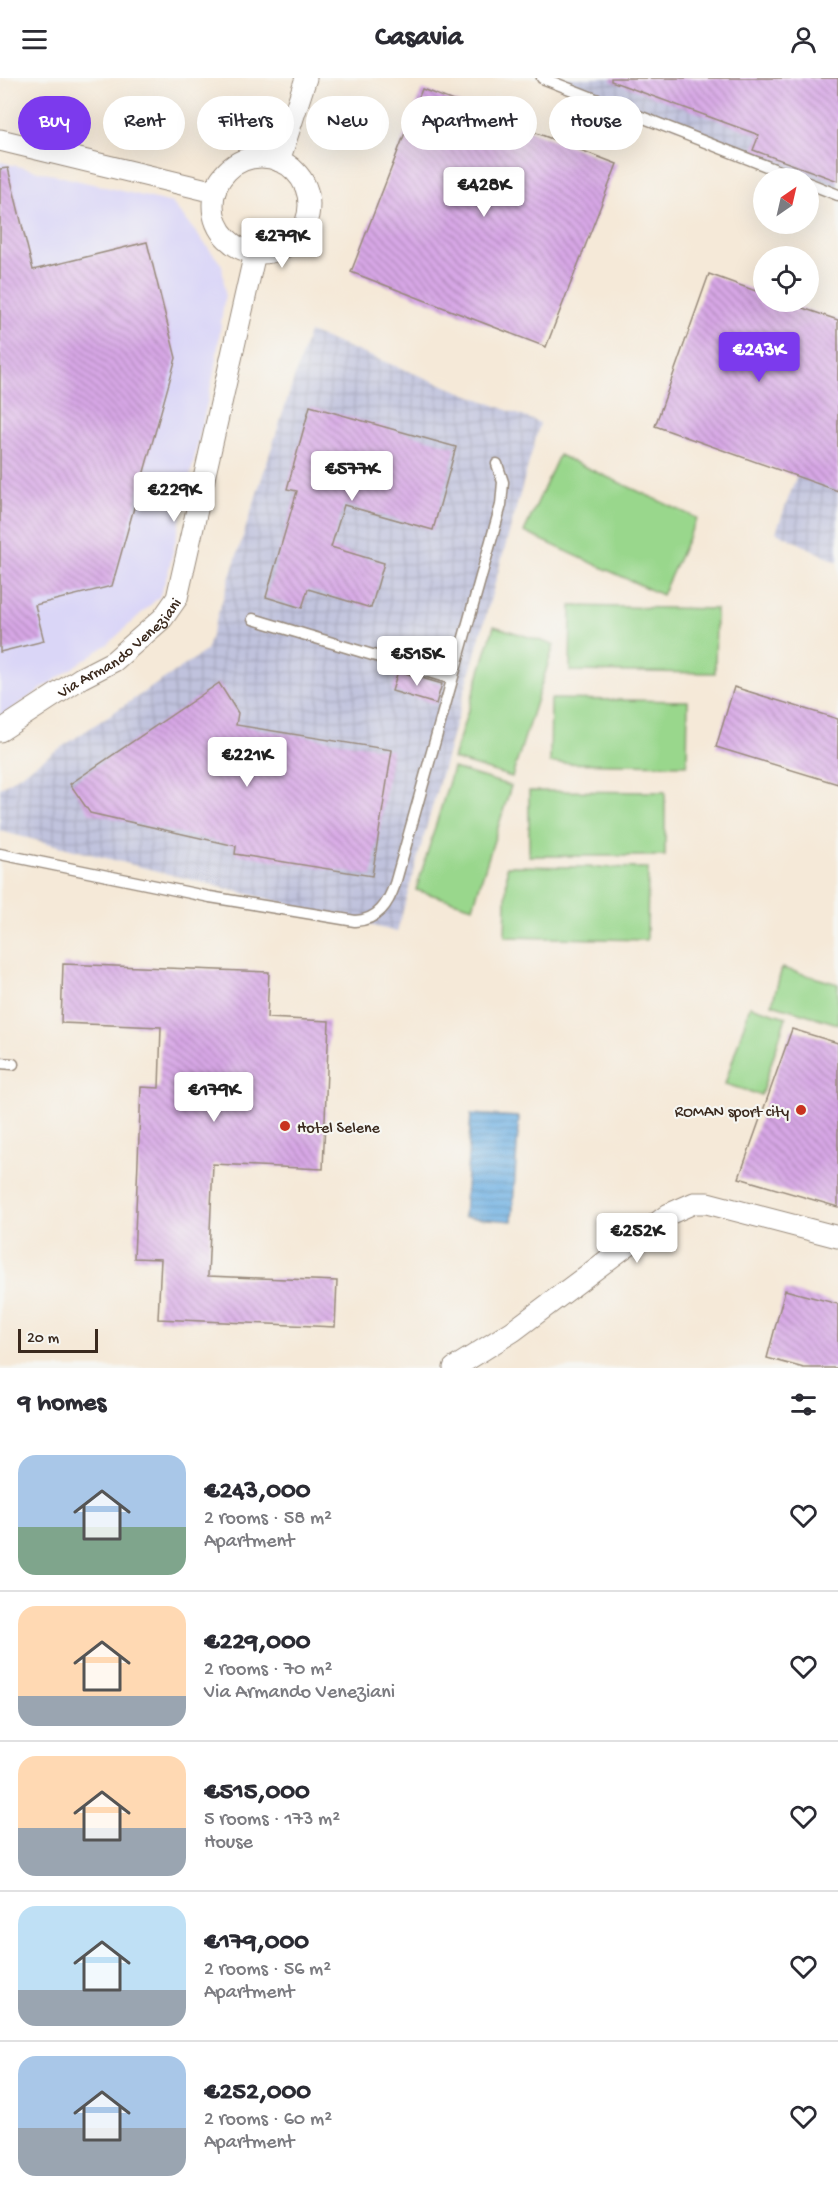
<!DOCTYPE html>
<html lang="en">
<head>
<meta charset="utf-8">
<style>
  body { margin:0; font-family:"Gochi Hand",sans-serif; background:#f7f7f7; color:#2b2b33; height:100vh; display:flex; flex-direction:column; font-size:22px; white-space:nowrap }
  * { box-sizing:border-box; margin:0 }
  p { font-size:20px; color:#7c7c81 }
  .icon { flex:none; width:33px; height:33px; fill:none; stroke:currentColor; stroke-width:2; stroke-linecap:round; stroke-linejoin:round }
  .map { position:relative; height:1290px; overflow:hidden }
  .drawer { display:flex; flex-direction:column; background:#fff; flex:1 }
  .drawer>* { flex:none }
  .hud { position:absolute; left:18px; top:18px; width:802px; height:54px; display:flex; gap:12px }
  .needle { width:39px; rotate:34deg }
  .fabs { position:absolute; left:753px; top:90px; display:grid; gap:12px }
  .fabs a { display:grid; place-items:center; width:66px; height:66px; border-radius:50%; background:#fff; box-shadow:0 6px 24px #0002; font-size:30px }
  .scale { position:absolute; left:18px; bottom:15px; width:80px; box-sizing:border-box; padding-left:6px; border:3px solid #3b2a1e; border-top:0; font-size:16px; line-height:21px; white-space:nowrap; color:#3b2a1e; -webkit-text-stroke:4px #f6f6f2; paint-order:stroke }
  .price { position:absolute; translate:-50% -51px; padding:0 14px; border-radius:6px; background:#fff; color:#222; font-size:20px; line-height:39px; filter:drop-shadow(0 2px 3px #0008) }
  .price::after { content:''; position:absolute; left:50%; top:36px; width:18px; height:14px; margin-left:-9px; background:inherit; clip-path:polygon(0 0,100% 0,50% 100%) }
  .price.on { background:#7c3aed; color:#fff }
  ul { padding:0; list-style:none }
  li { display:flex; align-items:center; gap:18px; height:150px; padding:0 18px }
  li+li { border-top:2px solid #e1e1e2 }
  li span { display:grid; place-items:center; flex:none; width:168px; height:120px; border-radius:18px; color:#555 }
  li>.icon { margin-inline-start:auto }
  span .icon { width:72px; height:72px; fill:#fffc; stroke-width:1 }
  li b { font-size:26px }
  h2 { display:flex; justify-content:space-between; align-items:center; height:72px; padding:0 18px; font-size:26px }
  .tag { padding:0 21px; border-radius:27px; background:#fff; box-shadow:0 6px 24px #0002; font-size:21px; line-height:54px }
  .tag.on { background:#7c3aed; color:#fff }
  header { display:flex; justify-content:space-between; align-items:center; height:78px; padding:0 18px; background:#fff; font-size:27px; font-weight:700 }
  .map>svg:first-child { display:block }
  .built { fill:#dad6f7 }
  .industrial { fill:url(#industrial-grid) }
  .pitch { fill:#99d78c; stroke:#6a8055; stroke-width:1.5 }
  .water { fill:url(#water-rules); stroke:#546d80; stroke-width:1.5 }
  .building { fill:url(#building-back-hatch) }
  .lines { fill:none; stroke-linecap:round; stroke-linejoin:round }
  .lane-casing { stroke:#988a7b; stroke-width:13 }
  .street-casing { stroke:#988a7b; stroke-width:23 }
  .lane { stroke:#fff; stroke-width:10 }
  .street { stroke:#fff; stroke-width:21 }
  .poi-dot { fill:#c8321e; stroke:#f6f6f2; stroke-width:2 }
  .labels { text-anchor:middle; stroke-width:4.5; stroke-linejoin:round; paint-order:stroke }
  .street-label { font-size:16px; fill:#3b2a1e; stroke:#f6f6f2 }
  .poi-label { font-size:16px; fill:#3b2a1e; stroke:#f6f6f2; text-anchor:end }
</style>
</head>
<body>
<header><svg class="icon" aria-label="menu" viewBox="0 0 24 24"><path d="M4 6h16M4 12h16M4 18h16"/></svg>Casavia<svg class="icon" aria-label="person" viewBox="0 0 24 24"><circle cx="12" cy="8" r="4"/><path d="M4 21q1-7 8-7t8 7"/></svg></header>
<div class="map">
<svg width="838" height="1290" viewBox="0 0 838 1290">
  <defs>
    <pattern id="industrial-grid" width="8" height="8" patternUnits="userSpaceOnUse" patternTransform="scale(1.5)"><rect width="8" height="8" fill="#c0c2dd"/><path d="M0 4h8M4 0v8" fill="none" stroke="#a6a7bd"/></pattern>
    <pattern id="water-rules" width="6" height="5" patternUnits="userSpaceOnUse" patternTransform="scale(1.5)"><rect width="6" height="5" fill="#6eb0e3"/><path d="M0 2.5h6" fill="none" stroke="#5c8fb7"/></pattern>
    <pattern id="building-back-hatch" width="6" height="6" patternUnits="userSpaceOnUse" patternTransform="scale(1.5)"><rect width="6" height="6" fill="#d7a7e6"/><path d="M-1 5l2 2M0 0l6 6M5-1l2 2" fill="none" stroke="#b088ba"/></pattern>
  </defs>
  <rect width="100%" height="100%" fill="#f6f6f2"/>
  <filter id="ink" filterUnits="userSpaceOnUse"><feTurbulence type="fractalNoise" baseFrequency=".0167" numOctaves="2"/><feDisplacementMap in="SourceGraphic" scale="12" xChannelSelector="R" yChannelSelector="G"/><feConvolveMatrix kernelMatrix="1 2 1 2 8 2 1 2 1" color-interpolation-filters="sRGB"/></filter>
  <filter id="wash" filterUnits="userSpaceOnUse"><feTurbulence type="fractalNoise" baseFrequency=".008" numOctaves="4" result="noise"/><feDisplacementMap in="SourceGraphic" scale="24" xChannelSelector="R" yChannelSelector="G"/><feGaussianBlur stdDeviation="1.35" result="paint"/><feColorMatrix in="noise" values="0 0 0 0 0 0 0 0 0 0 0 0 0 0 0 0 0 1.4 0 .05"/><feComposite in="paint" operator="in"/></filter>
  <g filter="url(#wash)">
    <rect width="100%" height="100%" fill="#f5e9d8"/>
    <path class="built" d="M0,84L172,125L222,187L225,215L215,290L168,495L159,519L108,566L0,639Z"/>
    <path class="industrial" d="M547,0H838V110Z
      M309,254L540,345L397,854L0,753V710L206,573Z
      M838,285V484L776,454Z"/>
    <path class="pitch" d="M559,377L697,440L662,517L524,454Z
      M571,528L716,531L715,595L570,593Z
      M494,548L554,567L512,699L453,681Z
      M551,621L688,623L687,687L550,685Z
      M453,690L511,708L473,829L416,812Z
      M529,713L665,714V778H529Z
      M507,788L648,790L647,862L505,859Z
      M782,890L838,906V946L772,926Z
      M750,928L786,939L761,1017L725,1006Z"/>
    <path class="water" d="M471,1036L519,1039L512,1143L464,1139Z"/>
    <g id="blocks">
      <path class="building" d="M611,0H838V103L753,72L759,57L611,3Z
        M422,11L617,86L546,269L351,194Z
        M8,90L33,192L147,164L176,280L112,508L35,527L44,563L0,574V91Z
        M709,196L764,216V224H785L838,242V413L655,348Z
        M310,328L456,369L433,452L344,427L331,469L384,485L371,530L308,511L302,530L266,519L297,413L287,411Z
        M398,593L442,606L436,626L392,613Z
        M219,605L238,635L236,647L392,672L372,798L235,776L236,768L90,735L70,706Z
        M734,609L838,641V706L716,669Z
        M63,886L269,894L267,940L329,943L323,1091L213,1086L208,1198L337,1203L335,1249L158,1241L161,1181L134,1180L141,1009L159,1010L161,949L61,945Z
        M792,951L838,965V1129L739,1100Z
        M785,1212L838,1226V1290H804L767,1280Z"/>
    </g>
  </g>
  <g filter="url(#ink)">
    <use href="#blocks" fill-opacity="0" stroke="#988a7b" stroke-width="1.5"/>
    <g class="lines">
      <g class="lane-casing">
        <path id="lane" d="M542,0L797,100
          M808,105L838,117
          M253,541L452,601
          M0,776L210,819L355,843C378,842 388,826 395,806L501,427L503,404L497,386
          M0,985L13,986"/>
      </g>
      <g class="street-casing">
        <g id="street">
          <path d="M0,62L215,114"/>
          <circle cx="261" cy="127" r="48"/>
          <path d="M279,83L306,0"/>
          <path id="s1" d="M0,653L81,600L114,583L163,540L177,520L255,175"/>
          <path d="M454,1290L513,1253L669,1136L694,1125H707L838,1159"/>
        </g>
      </g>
      <use href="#lane" class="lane"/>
      <use href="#street" class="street"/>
    </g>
  </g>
  <g class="poi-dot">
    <circle cx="801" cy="1032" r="6"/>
    <circle cx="285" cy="1048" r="6"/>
  </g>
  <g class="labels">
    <g class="street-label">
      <text dy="6" stroke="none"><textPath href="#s1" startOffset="146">Via Armando Veneziani</textPath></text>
    </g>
    <g class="poi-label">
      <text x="789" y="1038">ROMAN sport city</text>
      <text x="297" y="1054" text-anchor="start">Hotel Selene</text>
    </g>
  </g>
</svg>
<div class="fabs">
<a><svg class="needle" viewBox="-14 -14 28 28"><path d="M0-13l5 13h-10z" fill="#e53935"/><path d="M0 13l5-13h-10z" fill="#7c7c81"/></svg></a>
<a><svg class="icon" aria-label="locate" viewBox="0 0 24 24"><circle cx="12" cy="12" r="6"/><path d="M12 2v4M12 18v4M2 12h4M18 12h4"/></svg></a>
</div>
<div class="scale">20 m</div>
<b class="price" style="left:484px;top:140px">€428K</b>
<b class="price" style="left:282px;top:191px">€279K</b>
<b class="price on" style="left:759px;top:305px">€243K</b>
<b class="price" style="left:352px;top:424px">€577K</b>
<b class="price" style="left:174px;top:445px">€229K</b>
<b class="price" style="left:417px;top:609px">€515K</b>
<b class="price" style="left:247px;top:710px">€221K</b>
<b class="price" style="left:214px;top:1045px">€179K</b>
<b class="price" style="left:637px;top:1186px">€252K</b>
<div class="hud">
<a class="tag on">Buy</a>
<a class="tag">Rent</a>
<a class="tag">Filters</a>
<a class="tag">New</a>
<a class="tag">Apartment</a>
<a class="tag">House</a>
</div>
</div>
<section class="drawer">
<h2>9 homes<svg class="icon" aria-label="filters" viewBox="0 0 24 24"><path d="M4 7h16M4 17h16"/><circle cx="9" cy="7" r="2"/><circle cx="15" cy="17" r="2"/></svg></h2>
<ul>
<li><span style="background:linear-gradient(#a9c7e8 60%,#7fa58c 0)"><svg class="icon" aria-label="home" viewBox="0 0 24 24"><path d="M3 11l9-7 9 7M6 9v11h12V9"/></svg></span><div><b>€243,000</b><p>2 rooms · 58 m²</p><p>Apartment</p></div><svg class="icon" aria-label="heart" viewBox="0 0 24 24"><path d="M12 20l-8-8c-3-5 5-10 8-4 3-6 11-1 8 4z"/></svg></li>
<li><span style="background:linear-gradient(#ffd9b3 75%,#9aa5b1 0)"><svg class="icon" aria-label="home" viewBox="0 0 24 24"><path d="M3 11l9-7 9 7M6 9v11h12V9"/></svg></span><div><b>€229,000</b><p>2 rooms · 70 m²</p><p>Via Armando Veneziani</p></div><svg class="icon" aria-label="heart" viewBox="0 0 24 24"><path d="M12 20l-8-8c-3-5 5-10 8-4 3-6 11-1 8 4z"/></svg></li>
<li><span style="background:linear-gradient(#ffd9b3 60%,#9aa5b1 0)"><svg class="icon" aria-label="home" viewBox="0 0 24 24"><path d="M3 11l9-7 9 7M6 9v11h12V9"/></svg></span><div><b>€515,000</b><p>5 rooms · 173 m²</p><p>House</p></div><svg class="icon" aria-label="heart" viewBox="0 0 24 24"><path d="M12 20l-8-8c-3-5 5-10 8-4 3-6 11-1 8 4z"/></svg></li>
<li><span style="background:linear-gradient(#bfe0f5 70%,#9aa5b1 0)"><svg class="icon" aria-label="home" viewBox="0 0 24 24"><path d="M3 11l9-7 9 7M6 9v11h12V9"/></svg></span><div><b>€179,000</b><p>2 rooms · 56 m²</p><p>Apartment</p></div><svg class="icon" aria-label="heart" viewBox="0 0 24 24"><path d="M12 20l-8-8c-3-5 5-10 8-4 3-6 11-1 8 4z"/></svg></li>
<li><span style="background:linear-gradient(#a9c7e8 60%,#9aa5b1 0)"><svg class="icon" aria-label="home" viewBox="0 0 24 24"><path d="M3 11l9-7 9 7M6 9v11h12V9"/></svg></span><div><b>€252,000</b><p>2 rooms · 60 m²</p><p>Apartment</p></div><svg class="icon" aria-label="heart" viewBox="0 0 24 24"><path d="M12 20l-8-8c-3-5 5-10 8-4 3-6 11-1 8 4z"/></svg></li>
</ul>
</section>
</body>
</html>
